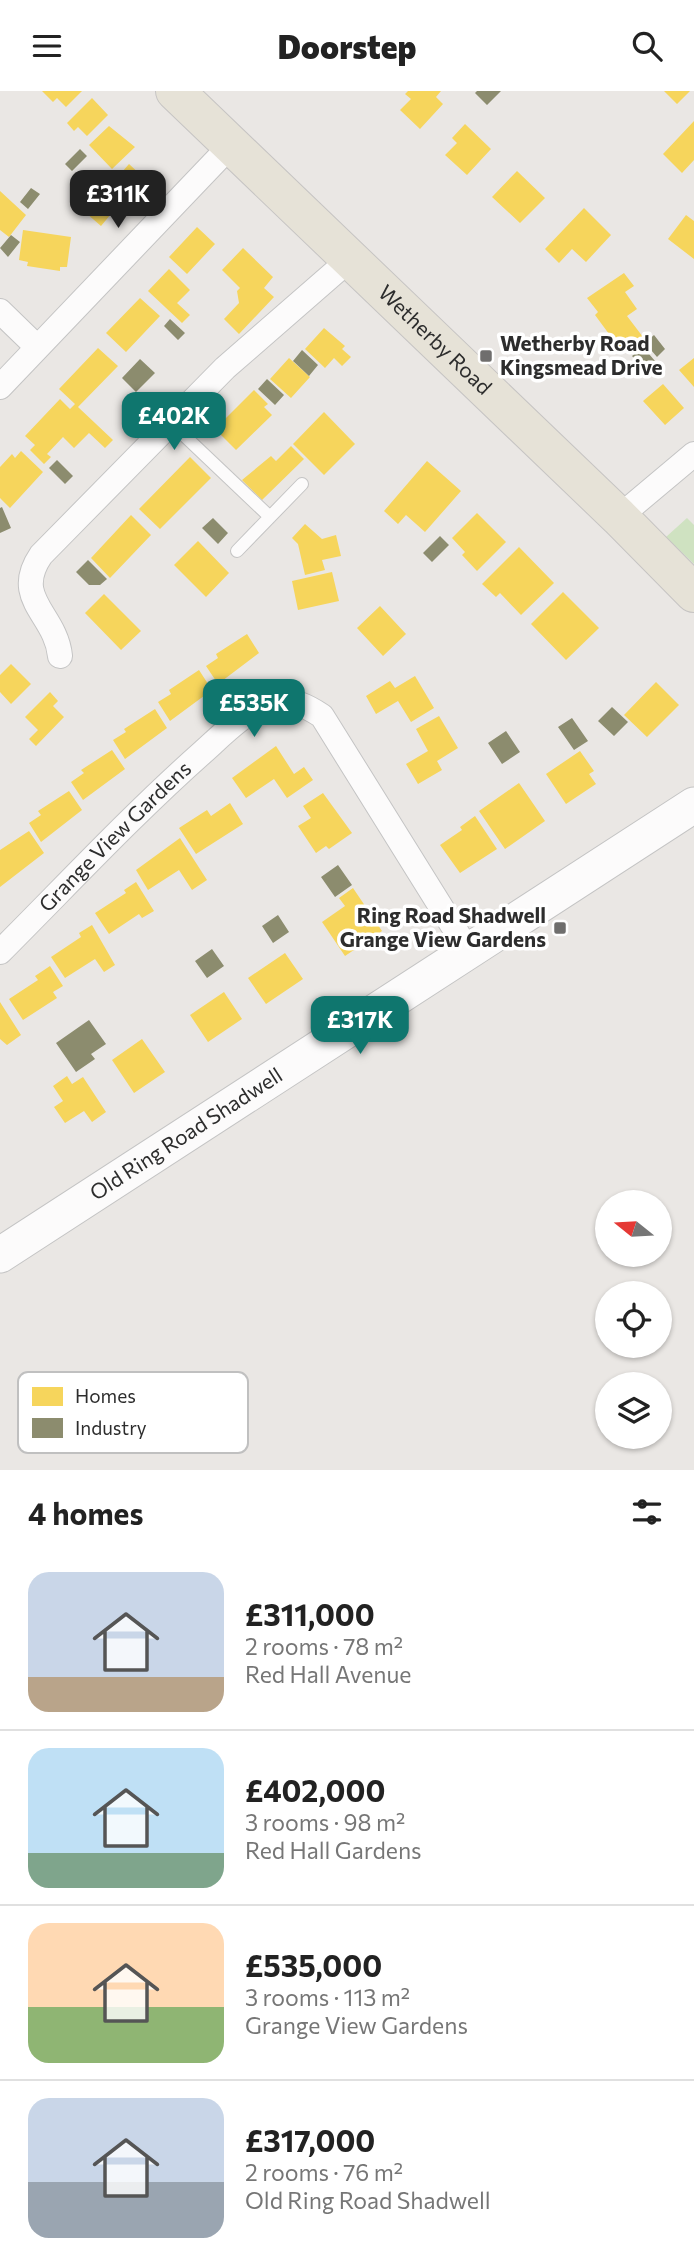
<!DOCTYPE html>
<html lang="en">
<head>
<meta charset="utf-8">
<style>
  body { margin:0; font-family:Commissioner,sans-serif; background:#f2f2f2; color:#222; height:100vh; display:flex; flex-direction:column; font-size:26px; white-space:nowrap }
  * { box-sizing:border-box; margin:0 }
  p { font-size:23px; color:#767676 }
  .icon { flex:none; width:38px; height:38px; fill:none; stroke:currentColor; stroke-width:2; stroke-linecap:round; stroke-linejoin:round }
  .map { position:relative; height:1379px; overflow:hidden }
  .drawer { display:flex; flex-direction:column; background:#fff; flex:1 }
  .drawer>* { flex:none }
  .needle { width:46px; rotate:288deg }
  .fabs { position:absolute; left:595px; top:1099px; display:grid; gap:14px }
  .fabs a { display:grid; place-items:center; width:77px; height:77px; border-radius:50%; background:#fff; box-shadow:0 2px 5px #0004; font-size:35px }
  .price { position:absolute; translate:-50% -60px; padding:0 16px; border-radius:14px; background:#0f766e; color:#fff; font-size:23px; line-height:46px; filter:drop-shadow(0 2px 4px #0008) }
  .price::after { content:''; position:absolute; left:50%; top:42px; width:21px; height:16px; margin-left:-10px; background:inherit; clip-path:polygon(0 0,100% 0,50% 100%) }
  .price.current { background:#222; color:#fff }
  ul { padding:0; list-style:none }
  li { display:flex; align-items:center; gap:21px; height:175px; padding:0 28px }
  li+li { border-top:2px solid #e0e0e0 }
  li span { display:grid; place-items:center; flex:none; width:196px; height:140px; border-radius:21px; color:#555 }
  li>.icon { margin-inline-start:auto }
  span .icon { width:84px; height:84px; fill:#fffc; stroke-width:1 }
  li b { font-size:30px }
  h2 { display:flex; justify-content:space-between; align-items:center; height:84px; padding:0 28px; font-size:30px }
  header { display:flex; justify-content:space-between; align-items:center; height:91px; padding:0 28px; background:#fff; font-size:32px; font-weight:800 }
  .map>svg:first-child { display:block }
  .green { fill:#cfe2c1 }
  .homes { fill:#f6d55c }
  .industry { fill:#8c8c6e }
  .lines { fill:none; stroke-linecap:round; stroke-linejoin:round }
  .service-casing { stroke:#c4c4c4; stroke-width:14 }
  .minor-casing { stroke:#c4c4c4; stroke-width:26 }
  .secondary-casing { stroke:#c4c4c4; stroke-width:37 }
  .primary-casing { stroke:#c6c4c3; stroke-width:40 }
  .service { stroke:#fcfbfb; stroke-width:12 }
  .minor { stroke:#fcfbfb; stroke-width:24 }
  .secondary { stroke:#fcfbfb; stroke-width:35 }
  .primary { stroke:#e6e2d7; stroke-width:38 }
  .poi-dot { fill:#6f6e6d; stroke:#fff; stroke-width:2.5 }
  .labels { text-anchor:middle; stroke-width:7; stroke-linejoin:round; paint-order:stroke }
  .street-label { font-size:21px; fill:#2d2d2d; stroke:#fff }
  .poi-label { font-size:21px; font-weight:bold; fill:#2d2d2d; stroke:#fff; text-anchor:start }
  .key { fill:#fff; stroke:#c0c0c0; stroke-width:2 }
  .key-label { font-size:19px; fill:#2d2d2d }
</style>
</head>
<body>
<header><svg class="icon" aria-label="menu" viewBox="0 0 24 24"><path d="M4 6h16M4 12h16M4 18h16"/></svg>Doorstep<svg class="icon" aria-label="search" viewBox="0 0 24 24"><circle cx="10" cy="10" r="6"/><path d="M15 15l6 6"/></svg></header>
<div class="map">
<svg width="694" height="1379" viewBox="0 0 694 1379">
  <rect width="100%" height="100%" fill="#eae7e4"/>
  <path class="green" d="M687,427L694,434V473L666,446Z"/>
  <path class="homes" d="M42,0H82L66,16L57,7L53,11Z
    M408,0H441L436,6L443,13L420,38L400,19L411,8L405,3Z
    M664,0H690L677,13Z
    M92,7L108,24L87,45L78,36L74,40L67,32Z
    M694,30V69L682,82L663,63Z
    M465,33L491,58L467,84L445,64L457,52L452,47Z
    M109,35L135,56L112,78L89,54Z
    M129,73L143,86L130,101L137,107L128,118L121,111L101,135L86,122Z
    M517,80L545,107L520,132L492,106Z
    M0,100L26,124L9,146L0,139Z
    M584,117L611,144L586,171L572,158L559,172L545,158Z
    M686,124L694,130V168L668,148Z
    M197,136L215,153L187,183L169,166Z
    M23,139L71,146L67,176H60V180L27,175L28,171L19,169Z
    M243,157L273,186L264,197L274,206L239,243L224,228L239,212L237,200L240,197L222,179Z
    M169,178L190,199L177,212L190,224L182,232L148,200Z
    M624,182L634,195L625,201L637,218L627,225L643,246L623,262L595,224L598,221L587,207Z
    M140,207L160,225L126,261L106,242Z
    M324,237L345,255L342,258L351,266L342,275L334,267L325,277L305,258Z
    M98,257L118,275L78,316L113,349L105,357L89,342L74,357L63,346L47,363L51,366L44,373L30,359L35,354L25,345L60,308L70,318L75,313L59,298Z
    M289,267L310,286L291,307L270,288Z
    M694,267V296L679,279Z
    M663,293L684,317L665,334L643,310Z
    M254,299L268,313L264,316L272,324L236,359L215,338Z
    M324,321L355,353L324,384L293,353Z
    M291,355L304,368L262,409L242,389L271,365L276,370Z
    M21,360L43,381L10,417L0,407V376L12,363L15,367Z
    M190,366L211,387L160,438L139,418Z
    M427,370L461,400L425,441L406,424L398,433L384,420Z
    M477,422L506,451L477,480L462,464L465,461L452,447Z
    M131,424L151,444L110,487L91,467Z
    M305,433L322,448L336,444L341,465L322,469L325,479L305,484L298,453L292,447Z
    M198,450L229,482L206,506L174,474Z
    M519,456L554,492L521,524L500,502L496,506L482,493Z
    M332,481L339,510L298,519L292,490Z
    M563,501L599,537L566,569L531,533Z
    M104,503L141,540L121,559L85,522Z
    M380,515L406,543L383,565L357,537Z
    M247,543L259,562L218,593L206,575L218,567L216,563Z
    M11,573L31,593L11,613L0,601V584Z
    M199,579L212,599L170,630L158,611L171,603L169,599Z
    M415,585L434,617L411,631L398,610L376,623L366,605L390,590L395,597Z
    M656,591L679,614L647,646L624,624Z
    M50,601L58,610L53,615L64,626L36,655L29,648L38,639L25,626Z
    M155,618L167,637L125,668L113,649L126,641L124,638Z
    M439,625L458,657L437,670L442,679L418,693L406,673L428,660L416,638Z
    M276,655L294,683L304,676L313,689L287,707L274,688L246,707L232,687Z
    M112,659L125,678L83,709L71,691L84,682L81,679Z
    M580,660L594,680L589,683L596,693L566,713L546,683Z
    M519,692L545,730L505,758L479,720Z
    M69,700L82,719L41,751L29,732L41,724L38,720Z
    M323,702L352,742L329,758L326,755L316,762L298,735L311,727L303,715Z
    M230,712L243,733L196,763L179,737L207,719L211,725Z
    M475,725L497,758L460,782L440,754L462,739L460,736Z
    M29,740L44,762L0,796V759Z
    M180,747L207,789L192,799L179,779L148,799L136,779Z
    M136,791L154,820L142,827L139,823L109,843L95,822L126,802L124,799Z
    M353,797L382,840L345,865L322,831L345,815L339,807Z
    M92,834L115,874L104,881L95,868L65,887L51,866L81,846L79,842Z
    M285,862L303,888L266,913L248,887Z
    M50,875L63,895L53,901L57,907L23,929L9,908L38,889L35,885Z
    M224,901L242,928L208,951L190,924Z
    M0,911L21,944L7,954L0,948Z
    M142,948L165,981L134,1002L112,969Z
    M67,985L72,993L83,986L106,1021L92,1031L84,1020L65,1032L54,1016L63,1010L53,995Z"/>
  <path class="industry" d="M477,0H501L487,14L475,2Z
    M80,58L87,65L72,80L65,73Z
    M31,97L40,103L28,118L20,111Z
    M11,144L20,151L8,166L0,157Z
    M170,228L185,242L178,249L164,235Z
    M654,244L665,258L657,266L645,252Z
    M643,256L655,270L645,279L632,265Z
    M302,259L318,274L309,285L293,270Z
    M140,268L155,282L136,301L122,287Z
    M267,288L284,304L275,314L258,298Z
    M57,369L73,385L65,393L49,377Z
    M2,416L11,437L0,442V417Z
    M213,427L228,442L218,453L202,437Z
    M440,445L449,454L432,471L423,462Z
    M88,469L107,488L100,494H89L76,481Z
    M612,616L628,631L614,645L598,630Z
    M572,627L588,650L574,659L558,636Z
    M506,640L520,661L502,673L488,652Z
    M338,774L352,794L335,806L321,786Z
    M278,824L289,841L273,852L262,835Z
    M212,858L224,875L207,887L195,870Z
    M89,929L106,953L91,963L95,968L76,981L56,952Z"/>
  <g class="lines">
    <g class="service-casing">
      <path id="service" d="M171,332L270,426
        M237,460L302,393"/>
    </g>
    <g class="minor-casing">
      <g id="minor">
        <path d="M0,220L37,256"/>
        <path d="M0,296L232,53"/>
        <path d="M619,426L694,363"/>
        <path d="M60,565C56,523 11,508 41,464L225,277L349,169"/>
        <path id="s1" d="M0,861C67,794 132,724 203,661C222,644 247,618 272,611C291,607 307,615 322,625L469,861"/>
      </g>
    </g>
    <g class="secondary-casing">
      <g id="secondary">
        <path id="s2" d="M0,1164L694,714"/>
      </g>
    </g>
    <g class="primary-casing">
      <g id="primary">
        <path id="s3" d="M175,0L619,426L694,502"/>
      </g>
    </g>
    <use href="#service" class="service"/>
    <use href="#minor" class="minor"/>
    <use href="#secondary" class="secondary"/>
    <use href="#primary" class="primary"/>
  </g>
  <g class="poi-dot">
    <rect x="479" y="258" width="14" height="14" rx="3.5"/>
    <rect x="553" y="830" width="14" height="14" rx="3.5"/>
  </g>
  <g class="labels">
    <g class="street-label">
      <text dy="7" stroke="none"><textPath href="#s3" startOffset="360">Wetherby Road</textPath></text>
      <text dy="7" stroke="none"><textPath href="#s1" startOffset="163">Grange View Gardens</textPath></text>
      <text dy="7" stroke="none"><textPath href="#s2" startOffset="222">Old Ring Road Shadwell</textPath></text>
    </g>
    <g class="poi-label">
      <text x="500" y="260">Wetherby Road<tspan x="500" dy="24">Kingsmead Drive</tspan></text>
      <text x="546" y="832" text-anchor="end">Ring Road Shadwell<tspan x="546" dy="24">Grange View Gardens</tspan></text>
    </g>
  </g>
  <rect x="18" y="1281" width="230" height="81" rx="10" class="key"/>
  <rect x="32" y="1296" width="31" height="19" fill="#f6d55c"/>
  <rect x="32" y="1327" width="31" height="20" fill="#8c8c6e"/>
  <g class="key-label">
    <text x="75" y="1312">Homes</text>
    <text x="75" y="1344">Industry</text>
  </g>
</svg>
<div class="fabs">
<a><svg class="needle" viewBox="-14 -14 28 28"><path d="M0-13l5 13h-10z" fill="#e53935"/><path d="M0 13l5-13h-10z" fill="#767676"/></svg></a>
<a><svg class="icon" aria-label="locate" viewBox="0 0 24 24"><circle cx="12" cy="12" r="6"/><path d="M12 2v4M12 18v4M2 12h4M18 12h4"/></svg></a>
<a><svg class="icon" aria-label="layers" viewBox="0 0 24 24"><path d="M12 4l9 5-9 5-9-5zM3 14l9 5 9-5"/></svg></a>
</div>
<b class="price current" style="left:118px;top:139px">£311K</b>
<b class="price" style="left:174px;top:361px">£402K</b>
<b class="price" style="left:254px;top:648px">£535K</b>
<b class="price" style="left:360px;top:965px">£317K</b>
</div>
<section class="drawer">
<h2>4 homes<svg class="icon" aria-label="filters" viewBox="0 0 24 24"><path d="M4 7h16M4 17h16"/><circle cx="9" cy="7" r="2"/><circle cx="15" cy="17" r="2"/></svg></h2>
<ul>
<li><span style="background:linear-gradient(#c9d6e8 75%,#b9a48a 0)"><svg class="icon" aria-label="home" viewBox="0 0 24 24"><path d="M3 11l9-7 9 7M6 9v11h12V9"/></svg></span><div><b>£311,000</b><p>2 rooms · 78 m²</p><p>Red Hall Avenue</p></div></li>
<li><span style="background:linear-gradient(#bfe0f5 75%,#7fa58c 0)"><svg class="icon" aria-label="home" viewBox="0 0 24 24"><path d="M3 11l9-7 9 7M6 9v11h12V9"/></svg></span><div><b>£402,000</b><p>3 rooms · 98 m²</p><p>Red Hall Gardens</p></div></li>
<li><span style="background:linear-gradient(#ffd9b3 60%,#8fb573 0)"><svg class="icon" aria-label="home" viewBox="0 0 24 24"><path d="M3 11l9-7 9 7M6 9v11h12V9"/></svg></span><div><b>£535,000</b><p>3 rooms · 113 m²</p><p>Grange View Gardens</p></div></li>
<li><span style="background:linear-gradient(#c9d6e8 60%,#9aa5b1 0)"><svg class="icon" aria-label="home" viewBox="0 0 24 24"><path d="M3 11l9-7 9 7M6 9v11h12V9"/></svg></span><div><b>£317,000</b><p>2 rooms · 76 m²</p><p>Old Ring Road Shadwell</p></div></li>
</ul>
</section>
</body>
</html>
